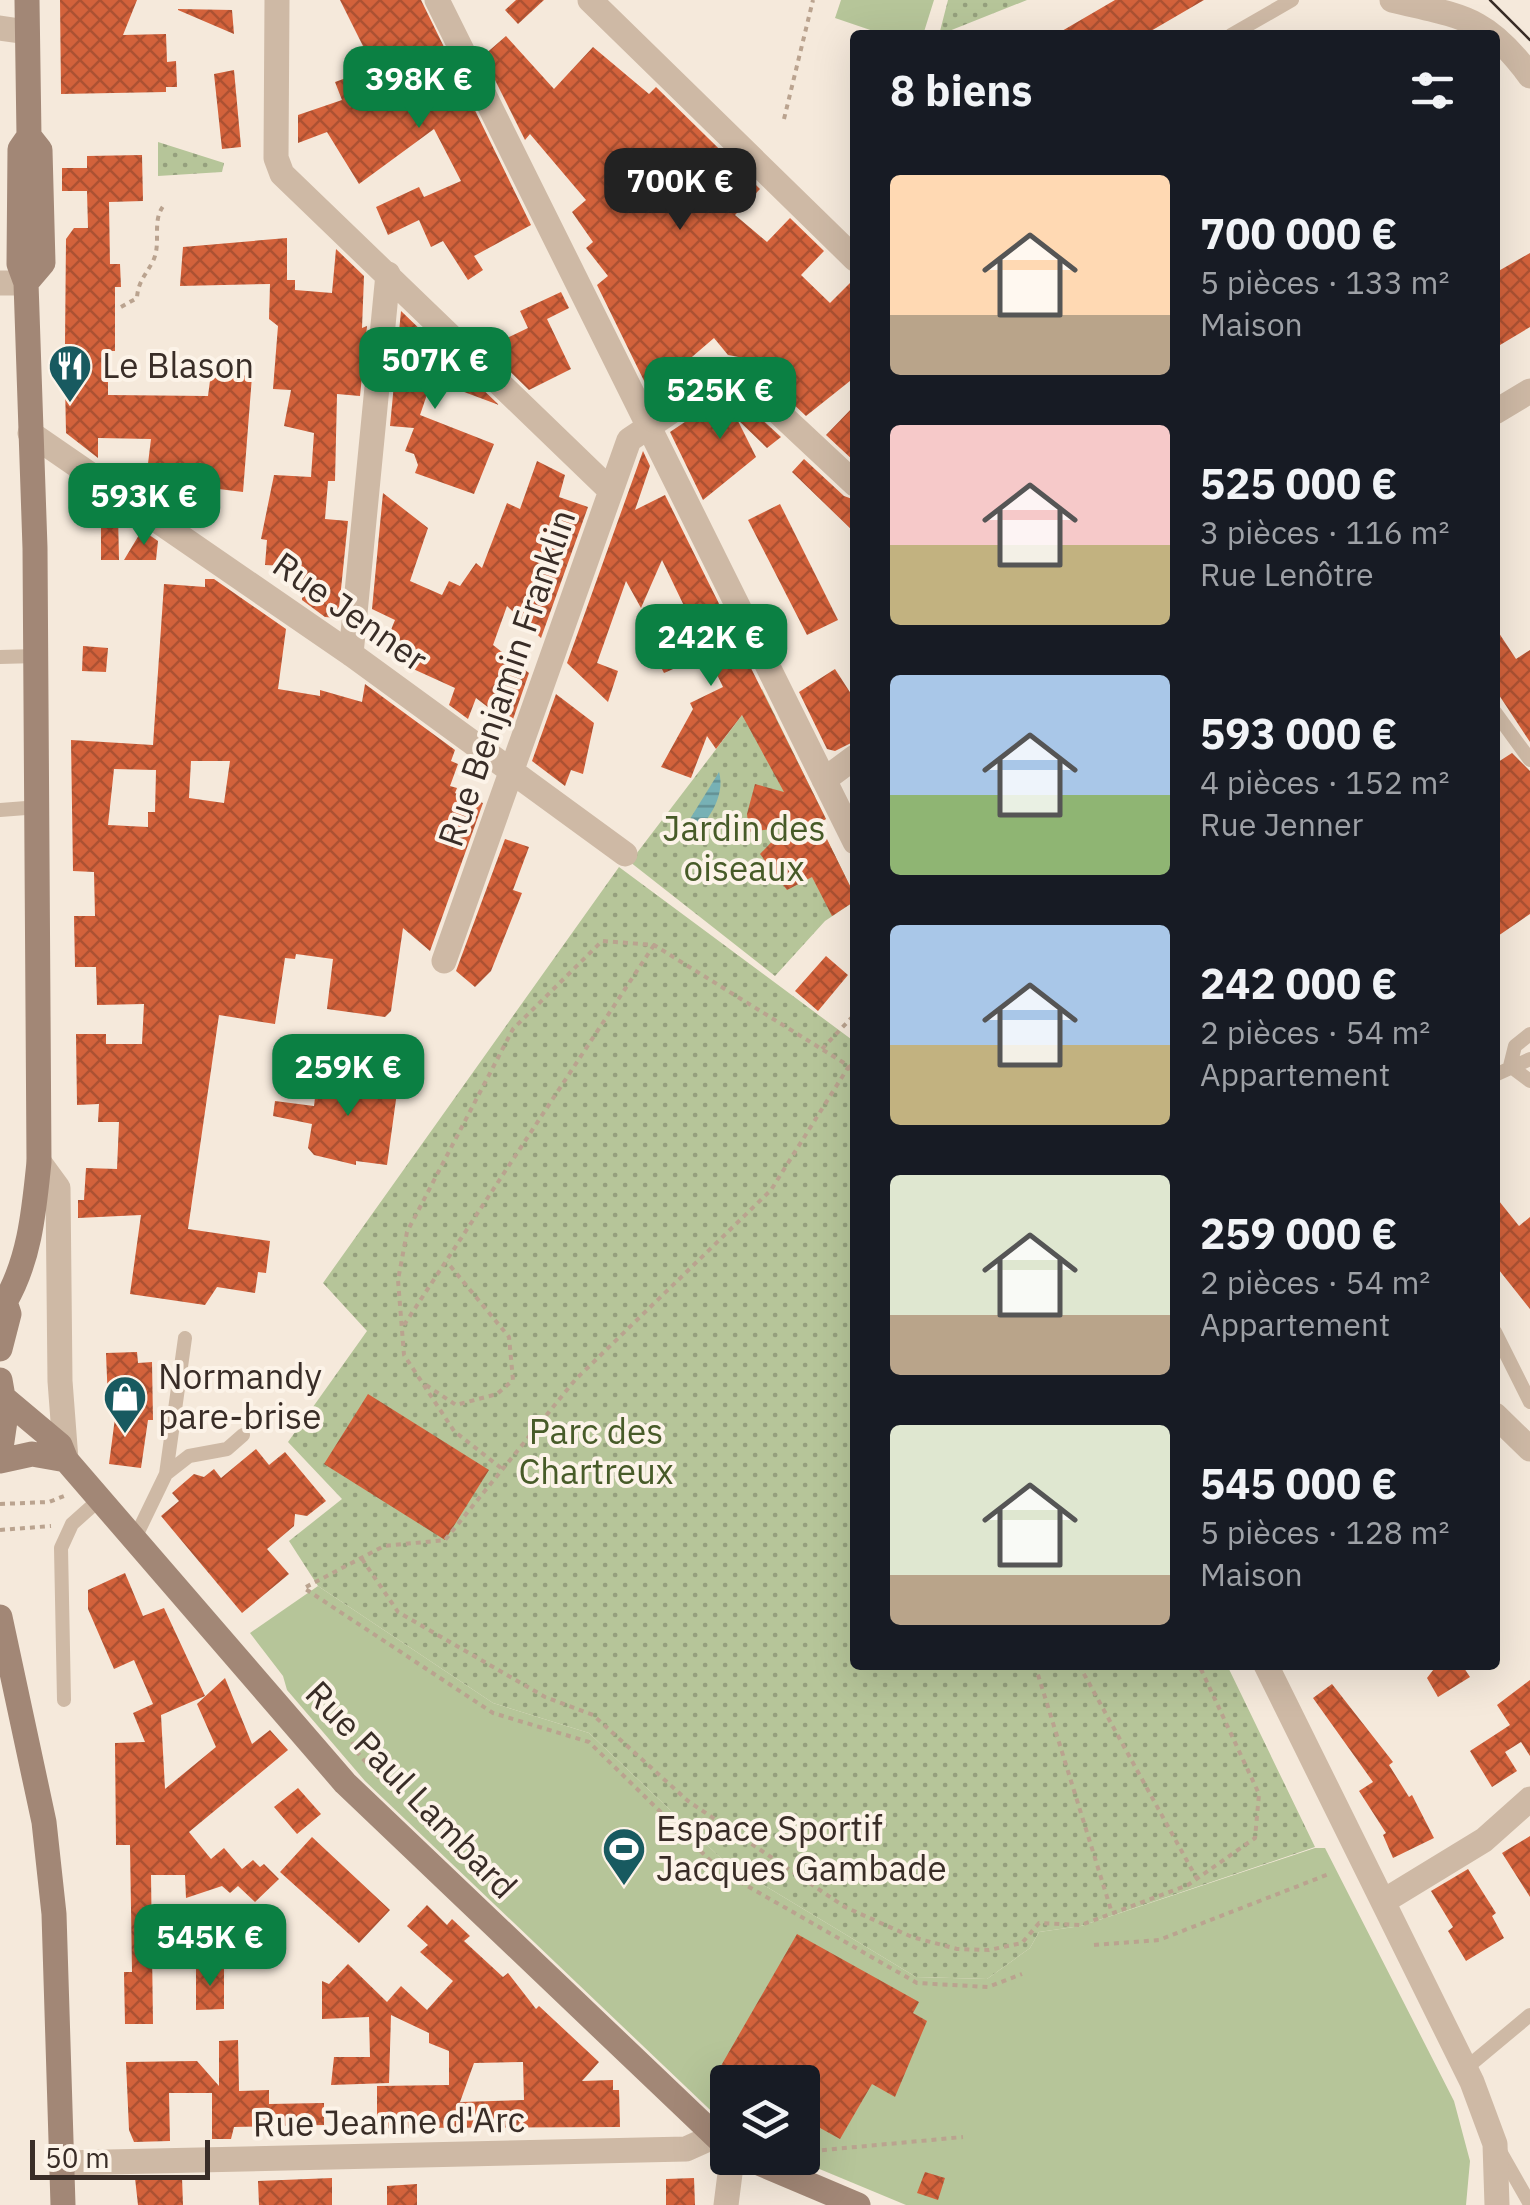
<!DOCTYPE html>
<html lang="fr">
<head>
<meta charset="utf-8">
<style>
  body { margin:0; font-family:"IBM Plex Sans",sans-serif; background:#242831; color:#f1f3f6; height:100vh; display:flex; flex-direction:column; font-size:38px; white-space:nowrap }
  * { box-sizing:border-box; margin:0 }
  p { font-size:32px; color:#9ea1a6 }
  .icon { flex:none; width:55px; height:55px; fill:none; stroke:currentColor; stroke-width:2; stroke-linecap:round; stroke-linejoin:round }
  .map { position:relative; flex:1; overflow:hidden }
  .drawer { position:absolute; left:850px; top:30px; width:650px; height:1640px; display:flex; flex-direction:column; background:#171b24; border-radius:10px; box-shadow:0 10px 40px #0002 }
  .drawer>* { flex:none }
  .buttons { position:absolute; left:710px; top:2065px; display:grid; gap:20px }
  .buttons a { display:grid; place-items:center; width:110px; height:110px; border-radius:10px; background:#171b24; box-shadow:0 10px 40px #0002; font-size:50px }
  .scale { position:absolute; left:30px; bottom:25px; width:180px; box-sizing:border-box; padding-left:10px; border:5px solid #392d27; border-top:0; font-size:28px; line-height:35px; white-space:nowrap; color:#392d27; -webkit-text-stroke:8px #fcf3e8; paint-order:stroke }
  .price { position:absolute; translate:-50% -85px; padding:0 22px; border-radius:20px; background:#0b8043; color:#fff; font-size:32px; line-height:65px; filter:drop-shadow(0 2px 5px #0008) }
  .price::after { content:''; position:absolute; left:50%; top:60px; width:30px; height:22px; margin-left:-15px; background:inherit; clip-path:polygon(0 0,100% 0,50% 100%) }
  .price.active { background:#222; color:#fff }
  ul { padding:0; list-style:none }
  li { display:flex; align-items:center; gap:30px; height:250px; padding:0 40px }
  li span { display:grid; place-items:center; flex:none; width:280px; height:200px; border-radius:10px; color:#555 }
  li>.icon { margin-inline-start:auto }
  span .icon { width:120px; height:120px; fill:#fffc; stroke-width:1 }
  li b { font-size:42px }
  h2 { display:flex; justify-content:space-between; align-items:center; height:120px; padding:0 40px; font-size:42px }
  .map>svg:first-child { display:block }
  .grass { fill:url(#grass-dots) }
  .pitch { fill:#b6c599 }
  .water { fill:url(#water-rules) }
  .building { fill:url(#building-cross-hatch); fill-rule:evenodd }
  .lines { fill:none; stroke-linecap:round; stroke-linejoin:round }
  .path { stroke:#baa38f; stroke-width:4; stroke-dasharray:5 5; stroke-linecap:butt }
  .lane { stroke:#ceb9a5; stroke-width:14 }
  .street { stroke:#ceb9a5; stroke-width:25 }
  .secondary { stroke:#a28776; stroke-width:25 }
  .tram { stroke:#392d27; stroke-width:2.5 }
  .labels { text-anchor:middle; stroke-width:8; stroke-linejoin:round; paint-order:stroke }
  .poi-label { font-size:35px; fill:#392d27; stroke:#fcf3e8; text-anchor:start }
  .street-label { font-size:35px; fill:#392d27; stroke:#fcf3e8 }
  .park-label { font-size:35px; fill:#475b28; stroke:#fcf3e8 }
</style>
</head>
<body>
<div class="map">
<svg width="1530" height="2205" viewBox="0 0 1530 2205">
  <defs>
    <pattern id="grass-dots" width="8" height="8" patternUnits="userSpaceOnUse" patternTransform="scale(2.5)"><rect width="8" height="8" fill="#b6c599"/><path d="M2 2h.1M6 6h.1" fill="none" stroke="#95a07d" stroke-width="1.8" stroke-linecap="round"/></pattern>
    <pattern id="water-rules" width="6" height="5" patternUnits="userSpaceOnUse" patternTransform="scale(2.5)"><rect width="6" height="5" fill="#77b1b5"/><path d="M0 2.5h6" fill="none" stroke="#639093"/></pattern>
    <pattern id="building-cross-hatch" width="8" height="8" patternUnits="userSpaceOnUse" patternTransform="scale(2.5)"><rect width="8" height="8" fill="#d3623b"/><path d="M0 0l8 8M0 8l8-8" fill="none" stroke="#ac5132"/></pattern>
  </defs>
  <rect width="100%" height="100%" fill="#f5e9db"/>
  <path class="grass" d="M948,0H1027L939,35Z
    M158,142L224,163L222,172L158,176Z
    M762,689L826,819L819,823L855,896V901L825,921L775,976L630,862Z
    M619,867L855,1042V1665H1227L1315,1847L1081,1926L1039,1932L1030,1948L987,1979L916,1977L724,1861L589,1733L493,1703L318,1586L289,1541L342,1499L288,1442L367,1331L323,1283Z"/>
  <path class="pitch" d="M841,0H934L923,35H885L835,18Z
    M318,1586L493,1703L589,1733L724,1861L916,1977L987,1979L1030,1948L1039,1932L1081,1926L1315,1848H1325L1454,2101L1470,2161L1466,2205H906L793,2158H802V2082H728L727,2126L365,1781L287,1690L283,1676L250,1633Z"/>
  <path class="water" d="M719,772C726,796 707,825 688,837L685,827Z"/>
  <path class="building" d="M60,0H137L123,35L166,34L167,62L176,61L177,87H166V92L61,94Z
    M340,0H421L531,225L474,256L483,270L468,280L443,241L431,247L419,220L388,235L376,207L419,187L424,197L461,181L434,129L359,184L327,132L298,143V115L342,100L335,82L374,68Z
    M516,0H544L518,24L505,10Z
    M1115,0H1204L1144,35H1055Z
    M178,9L232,10L234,34L178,10Z
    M506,36L554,89L593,47L649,94L656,87L760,189L735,215L767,242L790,218L824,251L801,275L830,303L855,278V377L806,416L744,358L728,355L714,338L650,393L597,285L608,276L586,248L593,242L572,212L586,200L530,134L525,140L483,56ZM633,163L659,190L627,213L607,184Z
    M234,70L241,147L222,149L214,74Z
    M142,155L143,201L109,202L110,264H120L121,287H115V351H108V395L208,396L211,373L252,376L243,492L146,480L151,439L98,438V458L66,433L65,383H72V344H65L66,239L74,228H88L87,191H62V168H87V156Z
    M287,238V280H295V290L332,293L336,249L364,276L362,328L367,326L360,396L337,394L335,481H328L325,519L348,521L338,618L325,617L302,600L304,567L265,565L267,540L261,539L274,475L311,477L314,433L284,426L291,390L273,389L278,326L269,319L270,284L180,286L183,247Z
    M1530,253V327L1495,348V273Z
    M561,292L569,308L547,319L571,369L529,390L486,348L528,328L520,311Z
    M401,311L499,405L432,380L420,415L494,444L474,494L415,473L418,465L414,454L405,451L414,428L390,426Z
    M731,391L781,437L767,448L737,419L756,457L703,500L670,432Z
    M855,405V462L826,435Z
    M643,451L650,466L635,510L665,495L826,819L819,823L855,896V901L832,916L812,877L787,890L760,854L786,827L749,832L747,814L755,784L784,792L742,715L716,749L707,736L691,778L661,767L693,709L690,703L723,687L662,560L641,608L626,581L597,663L618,671L608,702L567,663Z
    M804,459L844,496L855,500V533L792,472Z
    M537,461L565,475L559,497L588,507L541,638L507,606L493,645L529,673L511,725L476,698L468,719L449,705L455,688L411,668L418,651L388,637L395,620L372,609L383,493L428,528L410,581L442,595L449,581L460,586L476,563L482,568L507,503L520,509Z
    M101,502L118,514L119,560H101Z
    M780,504L838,620L807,635L748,520Z
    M142,530L158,541L156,560H124Z
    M205,579H214L286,629L278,689L320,696V690L362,702L365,684L455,750L451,761L458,764L450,786L457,788L455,793L483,803L430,951L403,928L391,1011L385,1017L327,1009L333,959L296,954L295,959L285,958L275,1024L219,1015L188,1229L270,1241L266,1273L258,1272L255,1293L217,1287L205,1305L130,1294L141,1215L78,1218V1200H84L86,1168L117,1169L119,1122H98L99,1104L77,1105L76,1034H106V1044H142L144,1004L97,1005L96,967H75L74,916H95L94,872L73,871L71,740L153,745L164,584L205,587ZM191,761H230L224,803L189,798ZM114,769L156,770L155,812H148V827L108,825Z
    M1495,627L1516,659L1530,650V742L1495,689Z
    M648,642L694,660L664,673Z
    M83,646L108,648L106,672L82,671Z
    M835,669L855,700V741L835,751L827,749L799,692Z
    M556,694L594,723L583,774L571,770L565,786L532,761Z
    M1512,753L1530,771V914L1495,938V764Z
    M505,839L529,847L513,890L522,893L491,971L475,987L456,971Z
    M826,956L848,975L818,1011L795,991Z
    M350,1074L398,1085L387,1165L356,1161V1165L314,1155L308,1148L312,1124L273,1116L275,1101L314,1106L317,1081L325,1080V1075L349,1079Z
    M1495,1196L1519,1226L1530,1217V1309L1495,1265Z
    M137,1352L138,1363L152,1362L153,1420H148L141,1468L109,1464L115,1418L108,1402L106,1353Z
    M368,1394L489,1470L445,1540L324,1464Z
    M256,1449L269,1465L285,1452L326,1501L307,1516L295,1514L294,1526L267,1549L289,1574L242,1613L161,1516L179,1501L172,1493L194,1474L204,1477L214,1469L221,1478Z
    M125,1573L143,1616L164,1608L205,1696L161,1715L165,1789L216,1747L197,1704L225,1678L252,1744L270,1730L288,1750L189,1832L211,1859L224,1848L242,1869L253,1860L260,1867L264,1864L279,1879L255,1902L238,1886L230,1893L222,1886L186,1898L185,1875H151L153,2024H125L124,1972H132L130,1845H116L115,1743L145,1742L133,1713L153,1704L134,1660L114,1669L88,1609V1590Z
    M1437,1665H1462L1470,1677L1438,1697L1427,1678Z
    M1530,1680V1756L1521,1742L1505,1752L1517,1771L1492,1787L1470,1751L1510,1725L1497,1705Z
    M1332,1684L1393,1762L1389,1765L1409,1797L1412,1795L1434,1838L1393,1858L1383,1835L1386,1833L1359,1791L1373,1782L1313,1698Z
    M298,1788L321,1814L297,1834L274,1807Z
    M1530,1836V1897L1502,1853Z
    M312,1837L390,1910L359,1943L280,1872Z
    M1468,1869L1496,1913L1492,1916L1504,1938L1466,1961L1448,1931L1453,1927L1431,1891Z
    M427,1905L447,1925L452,1919L470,1936L464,1941L503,1977L508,1973L536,2009L539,2006L599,2062L582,2081L613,2080V2090H619L620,2127L377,2128V2086L449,2085V2051L429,2043V2033L391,2015L389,2083L331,2085L334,2057H370L369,2017L322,2019V1981L329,1984L348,1964L387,2002L401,1986L427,2010L453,1981L420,1952L428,1945L407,1926ZM523,2062L524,2100L460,2102L474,2063Z
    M797,1934L919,2002L913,2013L927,2021L895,2097L872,2084L840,2139L802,2118V2082H738L718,2071Z
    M224,1968V2009L196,2010V1969Z
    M238,2040L239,2091L269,2090V2104L324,2103V2125L234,2127L231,2139H212V2093H169L170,2141L134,2142L129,2130L126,2062L197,2061L219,2086V2041Z
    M925,2172L945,2178L938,2200L917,2193Z
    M182,2177L183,2205H138L135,2178Z
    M332,2178V2205H259L258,2181Z
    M694,2178L695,2205H666V2179Z
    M417,2184V2205H387V2186Z"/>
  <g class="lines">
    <path class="path" d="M784,119L813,0
      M121,307L137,298C138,281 146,275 153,261C162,243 151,221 164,205
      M822,1049L855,1014
      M849,1066L771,1190L575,1380L445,1540L384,1546L304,1588L493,1713L589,1742L721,1871L917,1983L988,1987L1022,1974
      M404,1325L654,945
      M426,1385L456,1405L497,1394L513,1380L509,1337L447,1262
      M501,1468L454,1431L404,1355L398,1280L407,1232L513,1029L602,941L654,945L849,1066L855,1084
      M0,1504L49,1502L64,1496
      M0,1530L51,1526
      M362,1559L398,1612L545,1697L593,1715L688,1801L845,1907L912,1937L957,1949L989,1950L1022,1943L1039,1923L1081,1925L1188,1885L1255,1838L1259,1794L1199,1665
      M1035,1665L1112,1913
      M1079,1665L1197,1879
      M326,1688L357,1752L383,1782
      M1094,1945L1159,1940L1329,1874
      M802,2152L963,2137"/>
    <path class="lane" d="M1231,35L1292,0
      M0,657L37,656
      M1495,712L1530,760
      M0,810L39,807
      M1530,1034L1515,1046L1510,1066L1530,1081
      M1495,1075L1530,1059
      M1495,1332L1530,1402
      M166,1474L189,1456L227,1449L243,1435
      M136,1536L166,1474L185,1338
      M64,1700L61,1548L72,1524L100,1499
      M1465,2069L1530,2015
      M1501,2153L1530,2204"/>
    <path class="street" d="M277,0L276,158L282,174L610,490
      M437,0L855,842
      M590,0L855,259
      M1392,0C1462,17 1486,16 1530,76
      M0,28L27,32
      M0,283H26
      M1495,412L1530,391
      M30,433L351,654L625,854
      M351,654L388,274
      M824,780L855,757
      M444,961L629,440L733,370L855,484
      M39,1162L58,1188L60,1381L66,1460
      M1495,1415L1530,1449
      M1266,1665L1472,2082L1495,2144L1497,2205
      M1384,1901L1484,1840L1530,1799
      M62,2163L686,2149L715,2136
      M726,2205L732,2158"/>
    <path class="secondary" d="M26,283L43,263L40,150L29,136
      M0,1349L9,1314L5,1302C30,1259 34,1210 39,1162L35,548L26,283L19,264L20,149L29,136L27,0
      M0,1380L6,1414L0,1455
      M4,1398L60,1445L66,1460L345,1783L728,2148
      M0,1461L32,1454L66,1460
      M0,1617L44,1822L54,1914L63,2205
      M747,2158L858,2205"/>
    <path class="tram" d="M1490,0L1530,40"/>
  </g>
  <defs>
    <g id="restaurant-pin" transform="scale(2.25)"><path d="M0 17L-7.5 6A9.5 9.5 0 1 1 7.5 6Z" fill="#185a60" stroke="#fcf3e8"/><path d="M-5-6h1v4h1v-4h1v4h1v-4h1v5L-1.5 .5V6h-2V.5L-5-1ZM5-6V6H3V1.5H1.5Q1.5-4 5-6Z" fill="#fff"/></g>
    <g id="shop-pin" transform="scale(2.25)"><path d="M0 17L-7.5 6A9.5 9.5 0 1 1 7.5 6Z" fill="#185a60" stroke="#fcf3e8"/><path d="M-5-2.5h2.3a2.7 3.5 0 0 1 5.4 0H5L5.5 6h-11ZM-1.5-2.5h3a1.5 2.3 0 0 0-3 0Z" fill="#fff"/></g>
    <g id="stadium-pin" transform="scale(2.25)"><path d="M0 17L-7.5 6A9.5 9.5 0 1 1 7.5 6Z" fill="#185a60" stroke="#fcf3e8"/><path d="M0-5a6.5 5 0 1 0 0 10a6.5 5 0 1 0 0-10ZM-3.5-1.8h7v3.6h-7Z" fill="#fff"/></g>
  </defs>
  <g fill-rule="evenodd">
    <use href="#restaurant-pin" x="70" y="366"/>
    <use href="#shop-pin" x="125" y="1397"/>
    <use href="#stadium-pin" x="624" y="1849"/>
  </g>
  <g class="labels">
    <g class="poi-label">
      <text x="102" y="378">Le Blason</text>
      <text x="158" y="1389">Normandy<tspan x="158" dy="40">pare-brise</tspan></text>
      <text x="656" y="1841">Espace Sportif<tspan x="656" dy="40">Jacques Gambade</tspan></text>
    </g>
    <g class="street-label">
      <text transform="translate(350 612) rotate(35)" y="12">Rue Jenner</text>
      <text transform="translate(507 678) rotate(-71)" y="12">Rue Benjamin Franklin</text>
      <text transform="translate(411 1790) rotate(46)" y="12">Rue Paul Lambard</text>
      <text transform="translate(389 2122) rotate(-1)" y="12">Rue Jeanne d'Arc</text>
    </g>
    <g class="park-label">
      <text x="744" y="841">Jardin des<tspan x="744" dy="40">oiseaux</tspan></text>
      <text x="596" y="1444">Parc des<tspan x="596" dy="40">Chartreux</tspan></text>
    </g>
  </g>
</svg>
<div class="buttons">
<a><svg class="icon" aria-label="layers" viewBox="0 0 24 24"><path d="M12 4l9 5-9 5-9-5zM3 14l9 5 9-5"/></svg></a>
</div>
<div class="scale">50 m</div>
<b class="price" style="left:419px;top:131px">398K €</b>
<b class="price active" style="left:680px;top:233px">700K €</b>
<b class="price" style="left:435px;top:412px">507K €</b>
<b class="price" style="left:720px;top:442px">525K €</b>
<b class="price" style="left:144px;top:548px">593K €</b>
<b class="price" style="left:711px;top:689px">242K €</b>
<b class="price" style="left:348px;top:1119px">259K €</b>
<b class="price" style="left:210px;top:1989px">545K €</b>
<section class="drawer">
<h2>8 biens<svg class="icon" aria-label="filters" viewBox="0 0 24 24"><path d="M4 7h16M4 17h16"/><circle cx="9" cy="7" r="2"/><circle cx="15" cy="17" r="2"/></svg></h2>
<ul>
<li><span style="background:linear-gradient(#ffd9b3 70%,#b9a48a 0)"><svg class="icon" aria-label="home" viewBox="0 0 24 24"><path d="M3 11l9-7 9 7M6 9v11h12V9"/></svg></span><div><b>700 000 €</b><p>5 pièces · 133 m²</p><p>Maison</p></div></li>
<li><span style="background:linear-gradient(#f6c9c9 60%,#c2b280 0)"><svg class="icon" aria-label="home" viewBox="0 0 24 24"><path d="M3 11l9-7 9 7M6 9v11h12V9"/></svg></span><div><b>525 000 €</b><p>3 pièces · 116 m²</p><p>Rue Lenôtre</p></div></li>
<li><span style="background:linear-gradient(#a9c7e8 60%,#8fb573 0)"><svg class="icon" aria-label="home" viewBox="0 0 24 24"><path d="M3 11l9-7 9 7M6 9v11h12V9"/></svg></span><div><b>593 000 €</b><p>4 pièces · 152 m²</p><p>Rue Jenner</p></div></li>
<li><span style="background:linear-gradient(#a9c7e8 60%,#c2b280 0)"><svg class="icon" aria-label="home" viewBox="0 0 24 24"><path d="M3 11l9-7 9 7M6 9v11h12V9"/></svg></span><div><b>242 000 €</b><p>2 pièces · 54 m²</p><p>Appartement</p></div></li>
<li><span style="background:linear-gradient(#dfe7d0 70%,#b9a48a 0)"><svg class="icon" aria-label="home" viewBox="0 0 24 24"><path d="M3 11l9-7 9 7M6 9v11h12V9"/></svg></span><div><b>259 000 €</b><p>2 pièces · 54 m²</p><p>Appartement</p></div></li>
<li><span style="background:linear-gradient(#dfe7d0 75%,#b9a48a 0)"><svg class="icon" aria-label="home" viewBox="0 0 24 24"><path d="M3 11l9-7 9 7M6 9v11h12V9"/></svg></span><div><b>545 000 €</b><p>5 pièces · 128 m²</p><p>Maison</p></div></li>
</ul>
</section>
</div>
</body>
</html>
